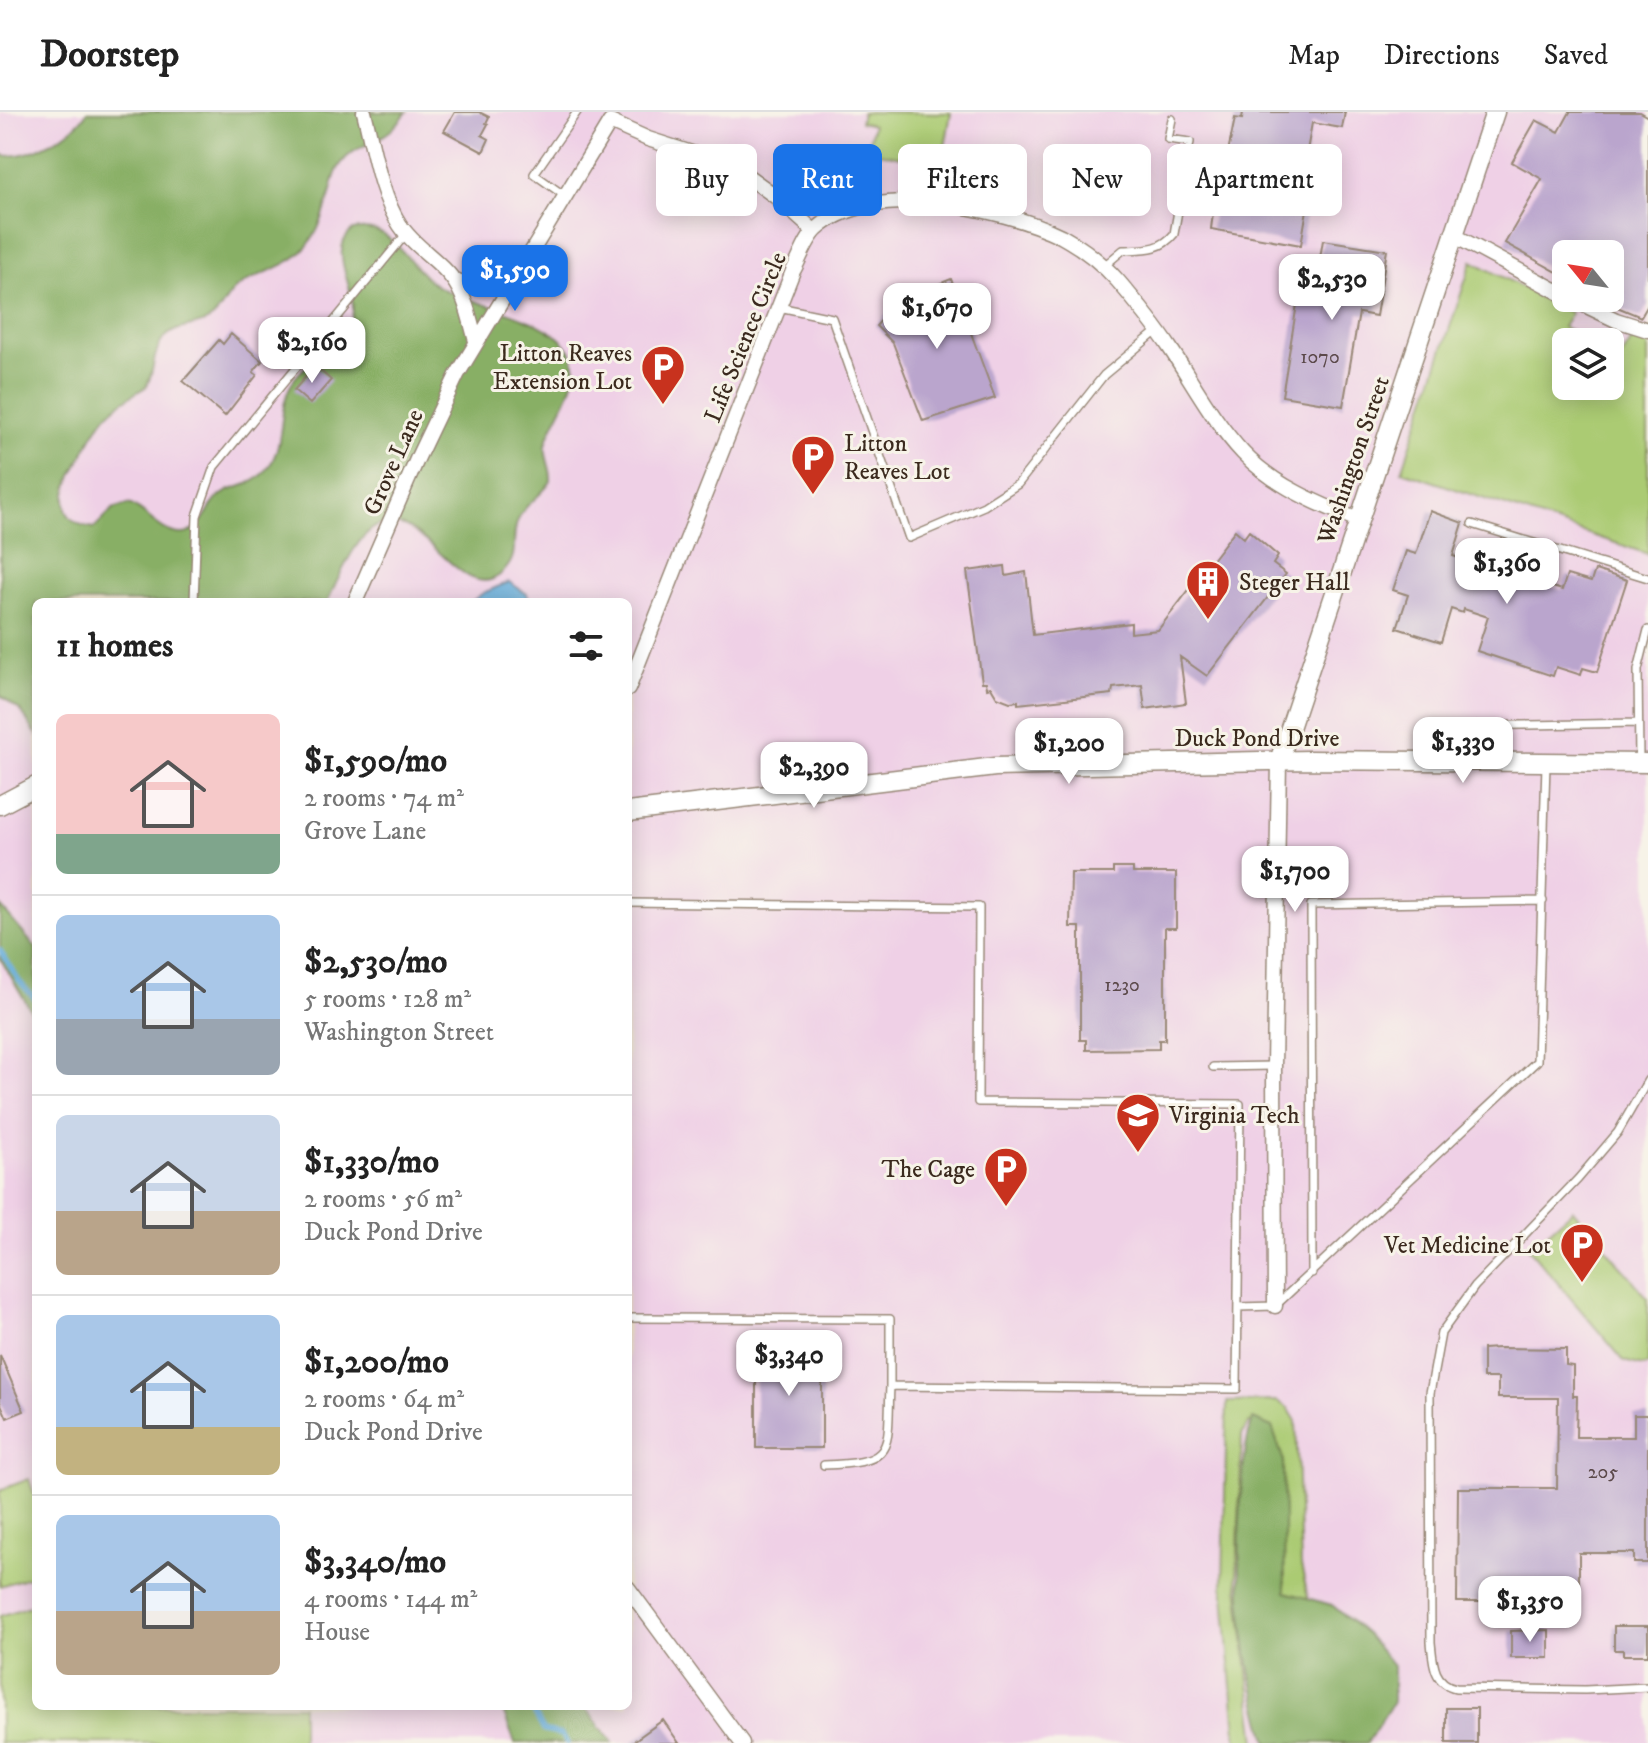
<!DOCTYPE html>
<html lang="en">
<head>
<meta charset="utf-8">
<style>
  body { margin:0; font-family:"IM FELL DW Pica",serif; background:#f6f6f6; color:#222; height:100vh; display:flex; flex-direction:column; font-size:30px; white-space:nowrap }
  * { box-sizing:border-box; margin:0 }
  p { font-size:26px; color:#767676 }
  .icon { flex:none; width:44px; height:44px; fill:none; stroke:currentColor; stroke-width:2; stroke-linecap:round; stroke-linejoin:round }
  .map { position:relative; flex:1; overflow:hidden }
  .drawer { position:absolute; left:32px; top:486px; width:600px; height:1112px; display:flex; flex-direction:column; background:#fff; border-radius:12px; box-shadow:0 4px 20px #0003 }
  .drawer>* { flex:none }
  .hud { position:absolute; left:656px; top:32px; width:760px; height:72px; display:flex; gap:16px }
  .needle { width:52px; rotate:300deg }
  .fabs { position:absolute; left:1552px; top:128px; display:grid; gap:16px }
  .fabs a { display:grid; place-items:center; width:72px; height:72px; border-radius:12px; background:#fff; box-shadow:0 4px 20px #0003; font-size:40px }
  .price { position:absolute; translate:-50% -68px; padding:0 18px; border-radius:16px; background:#fff; color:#222; font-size:26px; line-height:52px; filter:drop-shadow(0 2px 4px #0008) }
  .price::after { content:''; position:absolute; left:50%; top:48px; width:24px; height:18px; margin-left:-12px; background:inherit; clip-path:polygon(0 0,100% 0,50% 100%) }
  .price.on { background:#1a73e8; color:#fff }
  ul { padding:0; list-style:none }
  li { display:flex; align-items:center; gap:24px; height:200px; padding:0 24px }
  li+li { border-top:2px solid #e0e0e0 }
  li span { display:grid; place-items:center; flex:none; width:224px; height:160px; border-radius:12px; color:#555 }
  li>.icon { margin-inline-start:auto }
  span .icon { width:96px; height:96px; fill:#fffc; stroke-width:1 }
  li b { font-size:34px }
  h2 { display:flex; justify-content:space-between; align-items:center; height:96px; padding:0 24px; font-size:34px }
  .pill { padding:0 28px; border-radius:12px; background:#fff; box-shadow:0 4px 20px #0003; font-size:28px; line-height:72px }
  .pill.on { background:#1a73e8; color:#fff }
  header { display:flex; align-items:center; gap:48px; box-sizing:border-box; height:112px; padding:0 40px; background:#fff; border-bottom:2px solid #e0e0e0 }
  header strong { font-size:38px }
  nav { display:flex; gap:44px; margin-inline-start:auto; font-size:28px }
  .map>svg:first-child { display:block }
  .built { fill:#efd0e6; fill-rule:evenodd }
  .green { fill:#abcb73; stroke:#737a48; stroke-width:2 }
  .forest { fill:#88af65; stroke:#626c42; stroke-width:2 }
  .water { fill:#64acdb; stroke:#506b7c; stroke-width:2 }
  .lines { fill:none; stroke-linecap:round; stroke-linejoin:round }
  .stream { stroke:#64acdb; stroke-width:5 }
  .building { fill:#baa5cd }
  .service-casing { stroke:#988877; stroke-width:10 }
  .minor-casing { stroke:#988877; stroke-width:17 }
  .tertiary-casing { stroke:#988877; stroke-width:21 }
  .service { stroke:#fff; stroke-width:7 }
  .minor { stroke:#fff; stroke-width:14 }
  .tertiary { stroke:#fff; stroke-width:18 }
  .labels { text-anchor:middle; stroke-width:6; stroke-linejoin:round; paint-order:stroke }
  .number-label { font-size:20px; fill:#5b494a }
  .street-label { font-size:24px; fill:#3b2a1e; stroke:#f7f3e8 }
  .poi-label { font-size:24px; fill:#3b2a1e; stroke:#f7f3e8; text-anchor:end }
</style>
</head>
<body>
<header>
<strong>Doorstep</strong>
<nav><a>Map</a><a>Directions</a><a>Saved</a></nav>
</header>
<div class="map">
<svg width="1648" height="1631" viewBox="0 0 1648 1631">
  <rect width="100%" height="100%" fill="#f7f3e8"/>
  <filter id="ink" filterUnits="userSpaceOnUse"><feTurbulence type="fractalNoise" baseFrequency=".0125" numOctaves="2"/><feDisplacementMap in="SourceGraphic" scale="16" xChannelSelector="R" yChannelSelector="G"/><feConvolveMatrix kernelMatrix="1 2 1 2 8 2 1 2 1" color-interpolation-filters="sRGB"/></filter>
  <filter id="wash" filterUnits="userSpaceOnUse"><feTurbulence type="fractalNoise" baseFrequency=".006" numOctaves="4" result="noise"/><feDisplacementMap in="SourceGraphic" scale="32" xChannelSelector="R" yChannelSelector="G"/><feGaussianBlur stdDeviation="1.8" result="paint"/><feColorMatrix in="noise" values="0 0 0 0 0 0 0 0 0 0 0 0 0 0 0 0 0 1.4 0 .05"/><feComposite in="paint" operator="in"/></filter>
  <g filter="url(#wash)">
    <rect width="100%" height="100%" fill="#f4e6d0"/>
    <path class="built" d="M0,0H1648V1631H0ZM1566,142H1610V186H1566ZM1566,230H1610V274H1566ZM36,490H628V1594H36Z"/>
    <path class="green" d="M862,0L951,1L942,52L867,39L873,13L860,10Z
      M1472,149L1571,201L1563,215L1593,230H1566V274H1610V238L1622,244L1633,226L1648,228V442L1402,359Z
      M1573,1098L1648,1186V1252L1643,1254L1624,1249L1529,1137Z
      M1277,1289L1288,1296L1296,1309L1301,1454L1313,1506L1303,1555L1283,1469L1259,1313L1249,1311L1242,1323L1237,1466L1256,1631H1237L1223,1473L1227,1290Z
      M29,1367L36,1388V1463L0,1474V1378Z
      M36,1492V1594H302V1631H0V1504Z"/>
    <path class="forest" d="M87,0H407C400,8 395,16 386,22C370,33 353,35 341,52C333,63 333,73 329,86C323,106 315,131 297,144C279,158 256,162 238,175C225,184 222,200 211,207C194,218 176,211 162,229C152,242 155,260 146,275C132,283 117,292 106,304C96,316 90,329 83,342C68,370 47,409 94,416L113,397L129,392C147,399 160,422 182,422C198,422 207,399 216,388C232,370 253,380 270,353C287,325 276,293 295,266C311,244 351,230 353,198C354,173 327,137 353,118C397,109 408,160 441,176C474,193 555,206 571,241C586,271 552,304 546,333C544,346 552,356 551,369C541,386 524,390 517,411C510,431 521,443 502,461C463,498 424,393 377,414C355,424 338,469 327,490H36V622L21,599L0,583V40L5,44C32,45 72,23 87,0Z
      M0,794L36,836V907L0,846Z
      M1253,1307L1272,1315L1283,1347L1285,1480L1332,1493L1367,1523L1393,1554V1590L1367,1631H1268C1243,1552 1236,1469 1241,1387C1243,1359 1244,1334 1253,1307Z
      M501,1594H584L613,1631H515Z"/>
    <path class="water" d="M509,470L527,482L530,490H471L483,481Z"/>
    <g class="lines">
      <path class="stream" d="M0,838L19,869L36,888
        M530,1594L544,1619L562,1623L567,1631"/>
    </g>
    <g id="blocks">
      <path class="building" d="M455,0H479L489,5L486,11L488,12L482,23L489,27L483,40L444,19Z
        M1243,0H1345L1342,16L1312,11L1303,61L1313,62L1301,133L1211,117L1220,44L1227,45L1235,6L1242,7Z
        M1570,0H1639L1648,5V193L1641,205L1610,192V142H1566V165L1505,131L1542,67L1512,50L1536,8L1559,20Z
        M1323,128L1387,138L1376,204L1359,201L1343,294L1282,284L1299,180L1314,182Z
        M951,167L995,286L923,309L893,231L876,214L899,188Z
        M231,222L262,249L253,260L257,263L225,304L183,269L219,228L223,232Z
        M315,254L331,268L310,292L294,278Z
        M1430,399L1463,411L1453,444L1562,478L1567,463L1591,470L1595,458L1627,468L1597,560L1583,556L1581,563L1556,555L1553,564L1477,539L1488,505L1464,497L1463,501L1451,497L1441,530L1397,516L1408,483L1393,478L1406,439L1416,442Z
        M1235,418L1244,426L1249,419L1278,444L1273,452L1286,462L1207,564L1180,545L1186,591L1145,597L1142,573L1113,576L1112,582L1018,592V589L1010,590L997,585L991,575L987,576L986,570H982L967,459L1005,454L1006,464L1026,460L1033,523L1131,511V521L1158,518Z
        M1113,756H1133V761H1176V816H1165V928H1159V937L1086,938V928H1080V815H1070L1071,761H1113Z
        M822,1236V1336H756V1237Z
        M1499,1236L1566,1237V1253L1573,1254V1284H1577L1576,1325H1634V1303H1648V1451H1634V1441H1579V1490H1457L1458,1376H1557L1558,1286H1498V1266H1483V1237Z
        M0,1243L24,1299L7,1306L0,1290Z
        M1614,1514H1648V1543H1623V1538H1614Z
        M1549,1518V1546H1511V1519Z
        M1446,1596H1477V1631H1446Z
        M663,1608L679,1631H631Z"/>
    </g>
  </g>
  <g filter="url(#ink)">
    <use href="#blocks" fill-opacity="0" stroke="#988877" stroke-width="2"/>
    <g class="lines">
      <g class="service-casing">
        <path id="service" d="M565,84L534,62L577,0
          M1104,154L1123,138C1145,137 1160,139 1174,122L1190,30L1168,27L1172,7
          M779,195L832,206L909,426L984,394L1018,372L1104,263L1157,219
          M1472,412L1648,466
          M194,490L197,404L214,355L406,122
          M1465,649L1473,614L1638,611
          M1639,649L1638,558L1648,518
          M628,791L979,795L978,990L1240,992L1237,1277L890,1274V1207L628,1206
          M1213,955L1274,954
          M1648,968L1618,1020L1578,1067L1475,1174L1441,1221L1430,1281L1431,1530C1433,1549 1433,1572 1456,1576L1585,1578L1648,1575
          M1312,1161L1311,793L1543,789
          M1238,1195L1275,1194L1537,949L1546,652
          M824,1353C897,1351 887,1338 890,1274"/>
      </g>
      <g class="minor-casing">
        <path id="minor" d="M364,0C373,34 380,83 400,113C414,135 438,147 452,166C466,184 470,208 476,229
          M1455,124L1566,184
          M453,167C475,177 495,178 514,161
          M1570,186L1616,208L1648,218
          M355,490L418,345L457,263L610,10L648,27L735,55L775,84L814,119
          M628,577L793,159C800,147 806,127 817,117C870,68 1001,95 1061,124C1081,135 1103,152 1118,169C1136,190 1155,213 1170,236C1194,272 1214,310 1243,341C1273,373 1318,392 1358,408
          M1275,1194L1274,954L1279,649
          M628,1476L742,1631"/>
      </g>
      <g class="tertiary-casing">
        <path id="tertiary" d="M1279,649L1495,0
          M0,693L36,674
          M628,700L995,655L1309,648L1648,651"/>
      </g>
      <use href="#service" class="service"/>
      <use href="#minor" class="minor"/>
      <use href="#tertiary" class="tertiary"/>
    </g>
  </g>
  <defs>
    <g id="parking-pin" transform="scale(2.3)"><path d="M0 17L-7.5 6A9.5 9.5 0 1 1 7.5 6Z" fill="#c8321e" stroke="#f7f3e8"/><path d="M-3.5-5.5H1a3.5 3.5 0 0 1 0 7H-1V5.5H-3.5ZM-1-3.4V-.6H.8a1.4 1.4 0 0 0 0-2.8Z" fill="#fff"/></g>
    <g id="building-pin" transform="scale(2.3)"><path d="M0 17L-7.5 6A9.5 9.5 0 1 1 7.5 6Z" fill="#c8321e" stroke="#f7f3e8"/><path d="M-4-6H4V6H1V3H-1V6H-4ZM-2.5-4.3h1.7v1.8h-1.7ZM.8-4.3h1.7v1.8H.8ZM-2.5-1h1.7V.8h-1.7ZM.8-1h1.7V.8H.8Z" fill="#fff"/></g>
    <g id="university-pin" transform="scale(2.3)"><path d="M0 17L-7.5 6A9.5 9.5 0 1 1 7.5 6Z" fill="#c8321e" stroke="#f7f3e8"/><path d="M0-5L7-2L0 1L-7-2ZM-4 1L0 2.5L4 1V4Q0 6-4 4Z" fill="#fff"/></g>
  </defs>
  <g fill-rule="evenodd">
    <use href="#parking-pin" x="663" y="255"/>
    <use href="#parking-pin" x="813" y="345"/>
    <use href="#building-pin" x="1208" y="470"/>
    <use href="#university-pin" x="1138" y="1003"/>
    <use href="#parking-pin" x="1006" y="1057"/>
    <use href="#parking-pin" x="1582" y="1133"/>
  </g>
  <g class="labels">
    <g class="number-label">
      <text x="1320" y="251">1070</text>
      <text x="1122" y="879">1230</text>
      <text x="1603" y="1366">205</text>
    </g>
    <g class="street-label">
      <text transform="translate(745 225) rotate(-68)" y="8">Life Science Circle</text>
      <text transform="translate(1353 348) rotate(-71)" y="8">Washington Street</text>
      <text transform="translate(393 350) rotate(-66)" y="8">Grove Lane</text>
      <text x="1257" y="634">Duck Pond Drive</text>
    </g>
    <g class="poi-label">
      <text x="632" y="249">Litton Reaves<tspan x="632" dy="28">Extension Lot</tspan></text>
      <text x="844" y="339" text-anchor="start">Litton<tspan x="844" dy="28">Reaves Lot</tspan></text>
      <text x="1239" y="478" text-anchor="start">Steger Hall</text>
      <text x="1169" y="1011" text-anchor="start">Virginia Tech</text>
      <text x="975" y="1065">The Cage</text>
      <text x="1551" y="1141">Vet Medicine Lot</text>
    </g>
  </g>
</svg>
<div class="fabs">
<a><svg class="needle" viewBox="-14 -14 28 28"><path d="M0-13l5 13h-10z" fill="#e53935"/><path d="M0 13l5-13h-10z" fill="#767676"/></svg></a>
<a><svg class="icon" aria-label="layers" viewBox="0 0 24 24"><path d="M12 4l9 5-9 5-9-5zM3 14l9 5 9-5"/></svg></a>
</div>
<b class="price on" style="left:515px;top:201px">$1,590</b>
<b class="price" style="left:1332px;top:210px">$2,530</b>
<b class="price" style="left:937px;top:239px">$1,670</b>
<b class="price" style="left:312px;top:273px">$2,160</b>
<b class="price" style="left:1507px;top:494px">$1,360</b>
<b class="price" style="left:1463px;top:673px">$1,330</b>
<b class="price" style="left:1069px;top:674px">$1,200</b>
<b class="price" style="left:814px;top:698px">$2,390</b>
<b class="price" style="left:1295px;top:802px">$1,700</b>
<b class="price" style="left:789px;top:1286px">$3,340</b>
<b class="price" style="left:1530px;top:1532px">$1,350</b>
<div class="hud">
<a class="pill">Buy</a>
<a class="pill on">Rent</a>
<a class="pill">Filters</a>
<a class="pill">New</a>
<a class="pill">Apartment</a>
</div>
<section class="drawer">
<h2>11 homes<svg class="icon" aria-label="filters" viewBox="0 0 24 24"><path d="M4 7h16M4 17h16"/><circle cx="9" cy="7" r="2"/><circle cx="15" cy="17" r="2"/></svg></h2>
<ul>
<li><span style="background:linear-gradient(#f6c9c9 75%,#7fa58c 0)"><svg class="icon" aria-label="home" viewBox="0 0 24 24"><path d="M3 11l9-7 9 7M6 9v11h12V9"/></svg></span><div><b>$1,590/mo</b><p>2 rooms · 74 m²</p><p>Grove Lane</p></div></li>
<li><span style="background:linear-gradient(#a9c7e8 65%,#9aa5b1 0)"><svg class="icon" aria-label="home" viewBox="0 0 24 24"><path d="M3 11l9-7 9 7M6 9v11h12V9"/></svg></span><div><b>$2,530/mo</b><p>5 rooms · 128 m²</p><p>Washington Street</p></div></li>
<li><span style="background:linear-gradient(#c9d6e8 60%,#b9a48a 0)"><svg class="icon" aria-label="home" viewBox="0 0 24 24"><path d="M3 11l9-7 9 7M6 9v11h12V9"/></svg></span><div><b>$1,330/mo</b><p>2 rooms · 56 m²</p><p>Duck Pond Drive</p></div></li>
<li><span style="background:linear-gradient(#a9c7e8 70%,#c2b280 0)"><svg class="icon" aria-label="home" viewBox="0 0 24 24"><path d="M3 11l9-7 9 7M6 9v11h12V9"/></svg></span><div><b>$1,200/mo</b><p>2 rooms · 64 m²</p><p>Duck Pond Drive</p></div></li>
<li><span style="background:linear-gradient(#a9c7e8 60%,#b9a48a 0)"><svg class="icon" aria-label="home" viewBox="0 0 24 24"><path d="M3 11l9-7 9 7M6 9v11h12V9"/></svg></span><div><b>$3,340/mo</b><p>4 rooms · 144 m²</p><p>House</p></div></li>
</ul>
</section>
</div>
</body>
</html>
